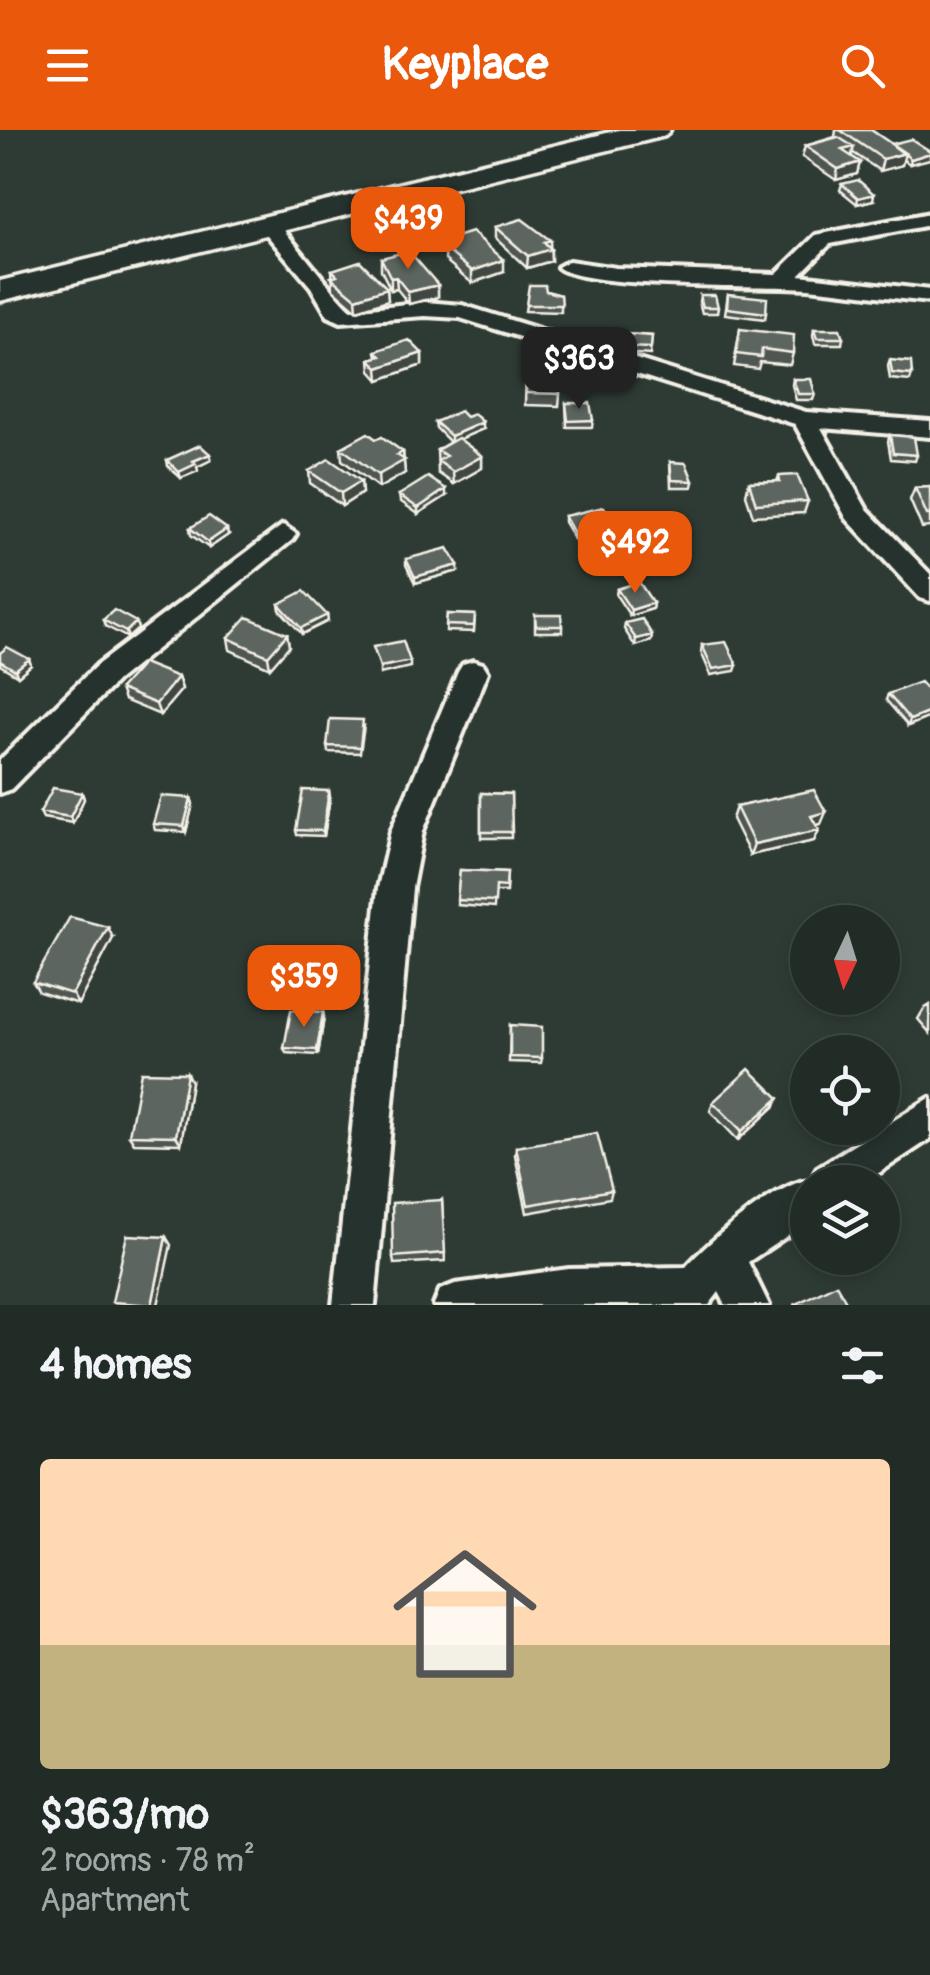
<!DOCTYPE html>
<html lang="en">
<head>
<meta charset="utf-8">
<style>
  body { margin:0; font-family:Pangolin,sans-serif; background:#2a342f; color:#f1f3f6; height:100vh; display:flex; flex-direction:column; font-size:38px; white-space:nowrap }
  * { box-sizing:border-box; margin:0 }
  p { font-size:32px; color:#a2a7a7 }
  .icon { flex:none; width:55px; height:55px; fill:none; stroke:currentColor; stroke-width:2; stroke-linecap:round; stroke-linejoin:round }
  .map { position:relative; height:1175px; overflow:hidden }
  .details { display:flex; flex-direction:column; background:#222c27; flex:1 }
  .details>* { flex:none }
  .needle { width:65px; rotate:184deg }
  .fabs { position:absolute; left:790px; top:775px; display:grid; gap:20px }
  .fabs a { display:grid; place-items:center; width:110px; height:110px; border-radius:50%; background:#222c27; box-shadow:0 5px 15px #0003,0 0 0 2px #3f4844; font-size:50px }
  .price { position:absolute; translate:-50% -85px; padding:0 22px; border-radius:20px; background:#ea580c; color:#fff; font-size:32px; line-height:65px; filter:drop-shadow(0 2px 5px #0008) }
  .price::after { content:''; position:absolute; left:50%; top:60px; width:30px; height:22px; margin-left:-15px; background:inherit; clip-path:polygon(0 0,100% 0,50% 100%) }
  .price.on { background:#222; color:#fff }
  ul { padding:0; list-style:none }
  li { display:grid; align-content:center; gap:20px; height:530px; padding:0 40px }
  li+li { border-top:2px solid #3f4844 }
  li span { display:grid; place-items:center; height:310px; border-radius:10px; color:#555 }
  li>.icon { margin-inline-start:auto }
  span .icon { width:180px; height:180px; fill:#fffc; stroke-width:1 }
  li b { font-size:42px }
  h2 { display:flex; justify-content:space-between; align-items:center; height:120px; padding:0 40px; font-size:42px }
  header { display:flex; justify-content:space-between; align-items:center; height:130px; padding:0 40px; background:#ea580c; color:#fff; font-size:45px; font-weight:700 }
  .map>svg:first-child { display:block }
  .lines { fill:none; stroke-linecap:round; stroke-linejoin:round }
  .minor-casing { stroke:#f4f1e8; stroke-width:8 }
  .primary-casing { stroke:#f4f1e8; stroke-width:7 }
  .minor { fill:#26332d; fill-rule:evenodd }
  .primary { fill:#26332d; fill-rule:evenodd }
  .wall { fill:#4f5751; stroke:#f4f1e8; stroke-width:2.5 }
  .shaded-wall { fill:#404742; stroke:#f4f1e8; stroke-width:2.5 }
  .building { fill:#5c655e; stroke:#f4f1e8; stroke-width:2.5 }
</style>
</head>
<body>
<header><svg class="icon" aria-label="menu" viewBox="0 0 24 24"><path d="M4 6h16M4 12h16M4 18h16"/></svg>Keyplace<svg class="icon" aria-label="search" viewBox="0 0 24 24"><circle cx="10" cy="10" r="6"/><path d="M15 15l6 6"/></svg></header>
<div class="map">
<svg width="930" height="1175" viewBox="0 0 930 1175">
  <rect width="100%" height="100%" fill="#2e3b34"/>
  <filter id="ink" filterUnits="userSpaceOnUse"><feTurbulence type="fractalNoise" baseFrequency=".01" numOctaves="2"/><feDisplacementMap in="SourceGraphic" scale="20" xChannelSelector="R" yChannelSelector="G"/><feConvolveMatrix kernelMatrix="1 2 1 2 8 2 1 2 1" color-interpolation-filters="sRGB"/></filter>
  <g filter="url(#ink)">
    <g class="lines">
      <g class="minor-casing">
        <path id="minor" d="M930,83V95L830,114L799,145L930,160V172C889,168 849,162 808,158C765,155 582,159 558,137L569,131L616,138L776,144L816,105Z
          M269,89L276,91C288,104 344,177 352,180L425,172L462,175L806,282L930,291V307L821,298L866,378L930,444V471L920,468L847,389L795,294L460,188L425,186L341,192L328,186L311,157L262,99L259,95Z
          M283,395L296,404L292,410L117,551L11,659L0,663V630L97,535Z
          M473,531L483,534L488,542L423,701L412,758L375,1175H333L378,758L391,701L458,542L463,534Z
          M930,968V1009L865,1052H808V1092L748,1132L769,1175H726L719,1162L709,1175H434L440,1160L455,1154L569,1139L686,1137C707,1113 781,1049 812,1050L817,1038Z"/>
      </g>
      <g class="primary-casing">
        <path id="primary" d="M619,0H670L665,6L0,171V151Z"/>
      </g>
      <use href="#minor" class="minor"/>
      <use href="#primary" class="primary"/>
    </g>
    <path class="wall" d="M836,0H871L891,14L930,21L910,34L903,30L902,35L880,41L852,22L851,26L860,32L857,44L836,50L802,27L805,16L835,7Z
      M842,54L873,70L857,74L840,60Z
      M495,97L550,117L551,119V131L527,138L495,108Z
      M446,110L504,142L472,153L445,130Z
      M381,128L438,155V167L409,174L397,159L391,160L381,140Z
      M332,140L387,158L388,170L357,180L333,159Z
      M546,161L561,165V182L525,181L526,175Z
      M728,164L766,183L765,189L725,184Z
      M700,165L718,177L717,183H702L699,172Z
      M740,199L793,223L790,235L760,232L758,239L734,236Z
      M814,199L843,208L842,214H815L813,205Z
      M625,204L652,206L650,225L623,223Z
      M376,221L422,223V235L379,250L371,241L370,229L377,227Z
      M890,230L912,245L910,251L890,249L888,236Z
      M526,236L560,264L559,276L525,275Z
      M793,249L815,264L813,270H796L792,255Z
      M566,273L593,290L592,297H567Z
      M435,292L483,299L459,309L482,326V338L454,354L438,343L437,320L450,312L436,298Z
      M890,305L917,325L915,331L891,329L888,311Z
      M376,309L403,322L405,343L379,358L342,330L341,318Z
      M167,330H211L197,337L198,341L181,348L168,336Z
      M670,332L693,351L692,357H671Z
      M309,341L361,351L362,363L342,376L310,353Z
      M779,346L808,371L804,383L753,386L746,365L749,352L777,351Z
      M930,357V397L922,398L910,370L915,358Z
      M399,365L446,366L418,384L400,371Z
      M564,386L613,400L574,409L564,392Z
      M190,398L228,405L209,418L191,405Z
      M406,429L458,435V441L415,453L406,435Z
      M617,459L653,473L652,479L630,486L616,465Z
      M279,474L327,485L328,491L302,504L280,480Z
      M447,484L475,485L474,502L446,501Z
      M535,485L562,496V502H535Z
      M103,490L136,492L138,499L128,508L105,496Z
      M625,493L652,505L651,511L635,516L624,499Z
      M287,504L289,516L270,538L230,520L228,508Z
      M702,515L737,535L735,541L711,545L701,522Z
      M0,523L29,529L31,535L18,546L0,535Z
      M178,547L182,559L160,585L124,570L120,559Z
      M930,563V587L908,596L886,570L888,564Z
      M364,596L360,623L328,622L327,616Z
      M329,661L330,667L324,706L297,705L296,700Z
      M82,663L84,669L73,693L43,688L40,682Z
      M481,663L511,664V708H481Z
      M191,668L193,674L186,702L155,700L153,694Z
      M736,677L821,694L816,695L819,700L814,711L750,725L732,689Z
      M460,740L507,742L506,762H495L494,778L457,775Z
      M113,808L78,874L39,862L33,852Z
      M930,875V903L918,889L924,879Z
      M323,882L324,887L318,925L286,923L284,918Z
      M510,895L542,928L541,933L509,932Z
      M191,952L181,1014L134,1013L129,1005Z
      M713,972L774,977L738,1010L710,981Z
      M516,1017L612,1060L610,1068L527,1083L515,1025Z
      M442,1070L445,1131L394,1134L393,1127Z"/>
    <path class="shaded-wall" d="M854,17L851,28L842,20Z
      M905,23L902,35L880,41L883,29Z
      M930,23V29L910,34L911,29Z
      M860,32L857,44L836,50L838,39Z
      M874,64L873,70L857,74L858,68Z
      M550,110L551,131L527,138L528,126L544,112Z
      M504,130V142L472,153V141Z
      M396,147L397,159L391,160V148Z
      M438,155V167L409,174L408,162Z
      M387,158L388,170L357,180L356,168Z
      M422,223V235L379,250L378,238Z
      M483,292V299L451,313V306Z
      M403,322L405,343L379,358L378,345L397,325Z
      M210,324L211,330L197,337L198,341L181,348L179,342L193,331Z
      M482,326V338L454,354L453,342Z
      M361,351L362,363L342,376L341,363Z
      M446,359V366L418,384V378Z
      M614,394L613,400L574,409V403Z
      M227,399L228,405L209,418L208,412Z
      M458,435V441L415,453V447Z
      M653,473L652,479L630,486L631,480Z
      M327,485L328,491L302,504L301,498Z
      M136,492L138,499L128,508L126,502Z
      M287,504L289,516L270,538L268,526Z
      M652,505L651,511L635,516L636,509Z
      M29,529L31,535L18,546L15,540Z
      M410,531V537L380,544V537Z
      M178,547L182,559L160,585L156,574Z
      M930,582V587L908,596L910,590Z
      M329,661L330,667L324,706L323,701Z
      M82,663L84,669L73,693L70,687Z
      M191,668L193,674L186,702L184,696Z
      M826,682L821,694L807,697L811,686Z
      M819,700L814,711L750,725L754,714Z
      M108,797L113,808L78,874L72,864Z
      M323,882L324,887L318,925L317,920Z
      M187,943L191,952L181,1014L176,1006Z
      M779,968L774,977L738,1010L742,1001Z
      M166,1107L171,1115L158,1175H152Z"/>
    <path class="building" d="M840,0H871L905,23L883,29Z
      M838,7L854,17L842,20L860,32L838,39L805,16Z
      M911,9L930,21V23L911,29L891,14Z
      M858,50L874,64L858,68L842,54Z
      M522,89L550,110L544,112L551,119L528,126L495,97Z
      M472,102L504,130L472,141L444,118L452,116L446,110Z
      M409,121L438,155L408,162L396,147L391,148L381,128Z
      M360,131L387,158L356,168L331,147L337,145L332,140Z
      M529,155H545L546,161L561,165L562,175H526Z
      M728,164L767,168L766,183L727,178Z
      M700,165H715L718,177H703Z
      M740,199L794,205L793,223L762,219L761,227L736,224Z
      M814,199H840L843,208H817Z
      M625,204L652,206L651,218L624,217Z
      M409,210L422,223L378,238L370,229L381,226L376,221Z
      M890,230L911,232L912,245L892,243Z
      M537,231L560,232V264L526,263V236H537Z
      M793,249H811L815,264H798Z
      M566,273H590L593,290L568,291Z
      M460,281L466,287L474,284L483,292L451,306L435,292Z
      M368,303L376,309L382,307L403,322L397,325L405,330L378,345L341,318Z
      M890,305L914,307L917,325L893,323Z
      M458,308L482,326L453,342L438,331L446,326L437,320Z
      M200,315L210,324L193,331L196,334L179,342L167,330Z
      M329,329L361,351L341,363L309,341Z
      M670,332L686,333L693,351L672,350Z
      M797,345L808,371L756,374L749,352L780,351L779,346Z
      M428,347L446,359L418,378L399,365Z
      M930,357V385H927L915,358Z
      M604,377L614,394L574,403L564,386Z
      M209,386L227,399L208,412L190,398Z
      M448,418L458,435L415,447L406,429Z
      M639,452L653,473L631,480L617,459Z
      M304,461L327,485L301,498L279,474Z
      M114,480L136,492L126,502L103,490Z
      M447,484L475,485L474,496L446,495Z
      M535,485H561L562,496H536Z
      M247,487L287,504L268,526L228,508Z
      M642,489L652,505L636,509L625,493Z
      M403,511L410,531L380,537L373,517Z
      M726,512L737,535L713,539L702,515Z
      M7,517L29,529L15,540L0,531V523Z
      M143,533L178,547L156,574L120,559Z
      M920,552L930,563V582L910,590L888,564Z
      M330,589L363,590L360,617L327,616Z
      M53,658L82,663L70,687L40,682Z
      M303,660L329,661L323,701L296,700Z
      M814,660L826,682L811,686L819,700L754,714L736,677Z
      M481,663L511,664L512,702H481Z
      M161,666L191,668L184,696L153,694Z
      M460,740L507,742L506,757L496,756L495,772L457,770Z
      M70,787L108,797L72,864L33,852Z
      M291,880L323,882L317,920L284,918Z
      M510,895L542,897V928L510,927Z
      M749,939L779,968L742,1001L713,972Z
      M141,942L187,943L176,1006L129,1005Z
      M597,1003L612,1060L528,1075L516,1017Z
      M442,1070L445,1123L393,1127L392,1073Z
      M127,1105L166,1107L152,1175L112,1172Z
      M836,1154L848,1175H794Z"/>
  </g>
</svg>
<div class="fabs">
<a><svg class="needle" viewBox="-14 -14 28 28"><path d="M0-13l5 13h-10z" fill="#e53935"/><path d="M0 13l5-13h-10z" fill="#a2a7a7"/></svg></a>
<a><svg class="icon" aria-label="locate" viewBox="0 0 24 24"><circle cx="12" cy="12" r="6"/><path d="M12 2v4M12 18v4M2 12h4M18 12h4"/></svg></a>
<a><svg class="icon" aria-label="layers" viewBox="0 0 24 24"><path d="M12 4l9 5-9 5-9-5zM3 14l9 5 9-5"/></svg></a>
</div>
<b class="price" style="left:408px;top:142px">$439</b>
<b class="price on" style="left:579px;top:282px">$363</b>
<b class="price" style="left:635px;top:466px">$492</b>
<b class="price" style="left:304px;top:900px">$359</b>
</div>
<section class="details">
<h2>4 homes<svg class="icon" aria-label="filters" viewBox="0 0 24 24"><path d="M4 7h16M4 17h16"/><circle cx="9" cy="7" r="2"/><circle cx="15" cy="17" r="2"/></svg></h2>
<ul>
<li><span style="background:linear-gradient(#ffd9b3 60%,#c2b280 0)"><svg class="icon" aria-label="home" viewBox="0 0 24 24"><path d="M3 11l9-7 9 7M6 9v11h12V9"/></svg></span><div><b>$363/mo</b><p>2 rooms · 78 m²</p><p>Apartment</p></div></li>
</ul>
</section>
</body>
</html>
